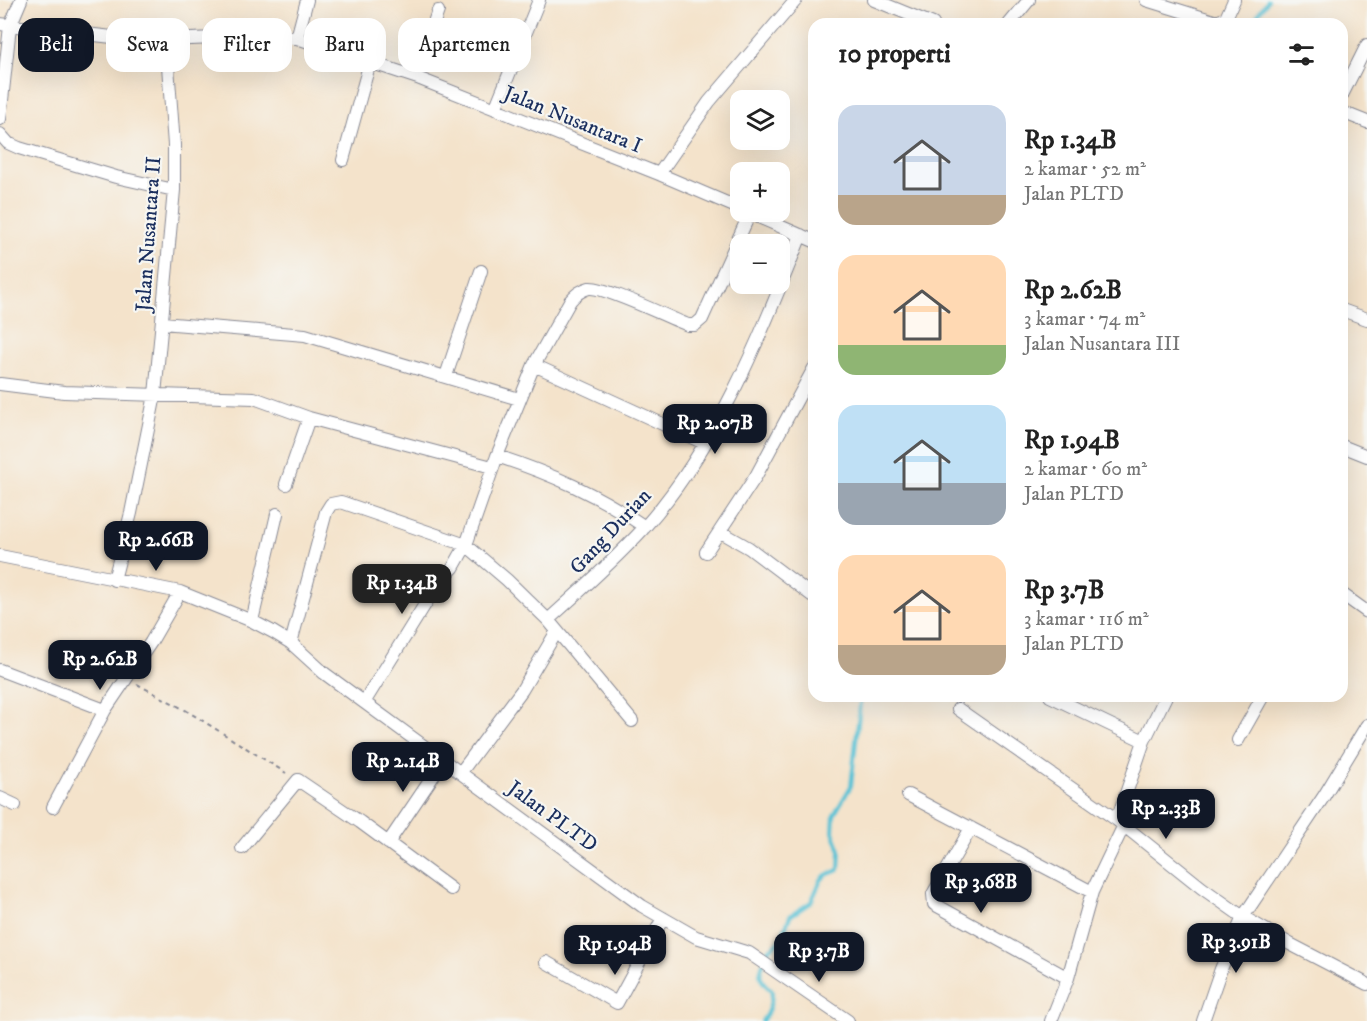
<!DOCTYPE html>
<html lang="id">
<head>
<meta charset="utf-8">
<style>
  body { margin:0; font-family:"IM FELL DW Pica",serif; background:#f2f2f2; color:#222; height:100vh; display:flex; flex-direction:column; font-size:22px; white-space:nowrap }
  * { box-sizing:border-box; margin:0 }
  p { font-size:20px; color:#767676 }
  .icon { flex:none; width:33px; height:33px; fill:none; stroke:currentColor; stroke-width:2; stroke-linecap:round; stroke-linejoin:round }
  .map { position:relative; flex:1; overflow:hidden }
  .panel { position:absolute; left:808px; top:18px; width:540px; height:684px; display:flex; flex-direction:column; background:#fff; border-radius:18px; box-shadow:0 6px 24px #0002 }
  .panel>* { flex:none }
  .hud { position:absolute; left:18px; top:18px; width:570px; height:54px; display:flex; gap:12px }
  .controls { position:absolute; left:730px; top:90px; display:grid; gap:12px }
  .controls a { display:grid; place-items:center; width:60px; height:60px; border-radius:12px; background:#fff; box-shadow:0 6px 24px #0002; font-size:30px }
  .price { position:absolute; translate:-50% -51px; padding:0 14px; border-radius:12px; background:#111827; color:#fff; font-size:20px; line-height:39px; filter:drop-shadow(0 2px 3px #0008) }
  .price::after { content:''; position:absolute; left:50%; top:36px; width:18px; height:14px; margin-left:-9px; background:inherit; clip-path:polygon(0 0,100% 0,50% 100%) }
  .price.selected { background:#222; color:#fff }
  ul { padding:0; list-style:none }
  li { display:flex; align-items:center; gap:18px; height:150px; padding:0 30px }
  li span { display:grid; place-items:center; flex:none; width:168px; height:120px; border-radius:18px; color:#555 }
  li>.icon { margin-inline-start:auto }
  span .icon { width:72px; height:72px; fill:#fffc; stroke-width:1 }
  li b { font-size:26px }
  h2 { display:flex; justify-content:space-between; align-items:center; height:72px; padding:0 30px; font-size:26px }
  .tag { padding:0 21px; border-radius:18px; background:#fff; box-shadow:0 6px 24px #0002; font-size:21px; line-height:54px }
  .tag.selected { background:#111827; color:#fff }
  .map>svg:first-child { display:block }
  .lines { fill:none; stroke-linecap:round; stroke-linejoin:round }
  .stream { stroke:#59c2d5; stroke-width:4 }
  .minor-casing { stroke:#888994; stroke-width:14 }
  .path { stroke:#888994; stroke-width:2; stroke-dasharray:4.5 4.5; stroke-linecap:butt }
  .minor { stroke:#fff; stroke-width:12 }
  .labels { text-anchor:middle; stroke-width:4.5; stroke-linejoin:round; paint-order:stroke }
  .street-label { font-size:21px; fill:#1b2f5e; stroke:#f6f6f2 }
</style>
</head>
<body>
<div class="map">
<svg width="1367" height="1021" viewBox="0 0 1367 1021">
  <rect width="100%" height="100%" fill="#f6f6f2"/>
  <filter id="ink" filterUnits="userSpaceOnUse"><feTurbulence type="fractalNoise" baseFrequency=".0167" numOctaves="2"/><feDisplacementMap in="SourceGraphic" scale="12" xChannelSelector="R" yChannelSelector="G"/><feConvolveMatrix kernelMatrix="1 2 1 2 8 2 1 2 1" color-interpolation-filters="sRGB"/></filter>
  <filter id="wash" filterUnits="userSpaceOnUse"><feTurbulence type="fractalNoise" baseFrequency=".008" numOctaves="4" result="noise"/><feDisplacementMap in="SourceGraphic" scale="24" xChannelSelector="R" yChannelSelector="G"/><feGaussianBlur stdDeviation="1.35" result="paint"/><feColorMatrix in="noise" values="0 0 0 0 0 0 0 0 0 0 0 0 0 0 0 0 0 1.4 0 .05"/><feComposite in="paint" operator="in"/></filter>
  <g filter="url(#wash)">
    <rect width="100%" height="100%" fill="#f4e3cb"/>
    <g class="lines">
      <path class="stream" d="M1181,24L1186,19L1201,24
        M1256,24L1258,14L1268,0
        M762,1021C769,1012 772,1002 772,991C754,976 760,972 768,952L767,951L780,941L790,916L811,902L821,880L826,875L839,870L840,850L833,832L834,815L851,786L861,696"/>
    </g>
  </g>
  <g filter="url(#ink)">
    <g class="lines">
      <g class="minor-casing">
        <path id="minor" d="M874,0L933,24
          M1146,0L1217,22L1226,18L1234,0
          M0,24L112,37L166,40L240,37L297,38L415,77L659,174L741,209
          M1009,24L1029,0
          M297,38L307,0
          M415,77L438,11
          M1342,95L1367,45
          M495,109L539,0
          M1342,112L1367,122
          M0,119L10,26L21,0
          M0,134L8,143L19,148L116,177L174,190
          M343,160L370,62
          M659,174L709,102L796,0
          M747,212L814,241
          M1342,310L1367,319
          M162,323L305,335L519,399
          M534,365L704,443
          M446,376L481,271
          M0,384L64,392L254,398L309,418L492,467
          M1342,446L1367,456
          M497,456L534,365L570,301C575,295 581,290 589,288C605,286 669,318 688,325H695L702,319L750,213
          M286,484L309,418
          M721,532L749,548L814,597
          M706,552L756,476L814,368
          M0,556L180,592L252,621L273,632L291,643L324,673L642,906L696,937L749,953L848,1021
          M114,580L131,513L155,395L174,190V145L166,40
          M1342,594L1367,612
          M548,620C581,590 614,561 644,528C718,445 760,337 801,235
          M252,621L277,514
          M291,643L326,512L331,504L341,502L466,545L507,580L548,620L632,721
          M0,670L105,710
          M1050,696L1144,741
          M365,701L437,585L453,568L466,545L497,456C552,474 597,494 645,527
          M958,709L1117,820L1202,888L1243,917L1290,944L1367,984
          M1238,740L1263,696
          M461,772L522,690L557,631
          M908,795L1092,892
          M0,798L15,805
          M53,807L105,710L151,642L180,592
          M1117,820L1144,741L1166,696
          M971,828L933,894L934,904L1068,978
          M388,843L444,760
          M242,848L298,780L360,822L451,889
          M546,962L617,1003L663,918
          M1051,1021L1068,978L1092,892L1124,825
          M1203,1021L1221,969L1243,917L1324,796L1367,725"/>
      </g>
      <path class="path" d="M137,684L187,711L286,773"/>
      <use href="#minor" class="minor"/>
    </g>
  </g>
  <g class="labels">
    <g class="street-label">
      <text transform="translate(573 119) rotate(22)" y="7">Jalan Nusantara I</text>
      <text transform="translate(148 234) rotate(-86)" y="7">Jalan Nusantara II</text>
      <text transform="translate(610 531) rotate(-47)" y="7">Gang Durian</text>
      <text transform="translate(553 816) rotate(36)" y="7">Jalan PLTD</text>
    </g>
  </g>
</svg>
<div class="controls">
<a><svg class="icon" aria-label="layers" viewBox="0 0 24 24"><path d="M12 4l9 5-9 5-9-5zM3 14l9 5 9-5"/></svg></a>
<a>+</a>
<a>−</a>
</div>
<b class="price" style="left:715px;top:455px">Rp 2.07B</b>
<b class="price" style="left:156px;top:572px">Rp 2.66B</b>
<b class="price selected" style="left:402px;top:615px">Rp 1.34B</b>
<b class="price" style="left:100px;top:691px">Rp 2.62B</b>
<b class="price" style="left:403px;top:793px">Rp 2.14B</b>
<b class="price" style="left:1166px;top:840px">Rp 2.33B</b>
<b class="price" style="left:981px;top:914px">Rp 3.68B</b>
<b class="price" style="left:1236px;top:974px">Rp 3.91B</b>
<b class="price" style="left:615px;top:976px">Rp 1.94B</b>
<b class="price" style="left:819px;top:983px">Rp 3.7B</b>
<div class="hud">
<a class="tag selected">Beli</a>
<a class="tag">Sewa</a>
<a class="tag">Filter</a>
<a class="tag">Baru</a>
<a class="tag">Apartemen</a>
</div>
<section class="panel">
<h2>10 properti<svg class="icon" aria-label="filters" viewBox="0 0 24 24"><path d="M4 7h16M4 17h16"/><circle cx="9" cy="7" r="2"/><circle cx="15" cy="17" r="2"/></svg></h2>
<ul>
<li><span style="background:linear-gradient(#c9d6e8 75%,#b9a48a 0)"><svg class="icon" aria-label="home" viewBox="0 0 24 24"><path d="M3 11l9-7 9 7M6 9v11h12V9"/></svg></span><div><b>Rp 1.34B</b><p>2 kamar · 52 m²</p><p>Jalan PLTD</p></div></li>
<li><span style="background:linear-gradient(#ffd9b3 75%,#8fb573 0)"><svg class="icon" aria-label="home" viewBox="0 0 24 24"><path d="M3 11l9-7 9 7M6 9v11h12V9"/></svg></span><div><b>Rp 2.62B</b><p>3 kamar · 74 m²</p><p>Jalan Nusantara III</p></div></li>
<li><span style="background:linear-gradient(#bfe0f5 65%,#9aa5b1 0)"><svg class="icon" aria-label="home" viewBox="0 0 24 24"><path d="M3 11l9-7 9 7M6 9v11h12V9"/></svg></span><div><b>Rp 1.94B</b><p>2 kamar · 60 m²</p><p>Jalan PLTD</p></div></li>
<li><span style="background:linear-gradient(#ffd9b3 75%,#b9a48a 0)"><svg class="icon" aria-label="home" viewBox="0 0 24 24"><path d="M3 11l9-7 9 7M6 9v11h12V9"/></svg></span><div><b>Rp 3.7B</b><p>3 kamar · 116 m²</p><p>Jalan PLTD</p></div></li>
</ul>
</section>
</div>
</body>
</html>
